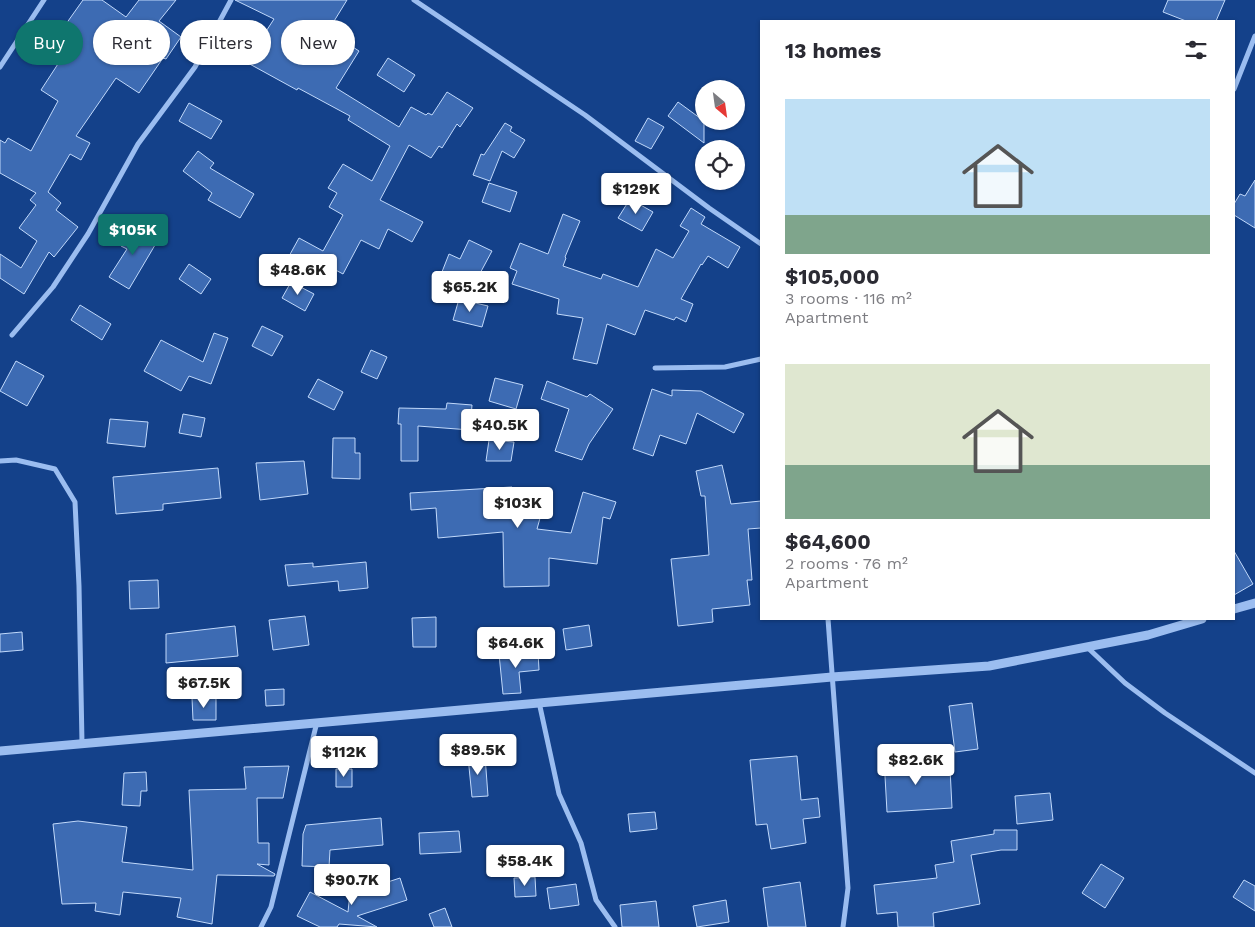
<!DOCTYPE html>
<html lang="en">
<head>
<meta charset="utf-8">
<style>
  body { margin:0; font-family:"Work Sans",sans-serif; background:#f7f7f7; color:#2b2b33; height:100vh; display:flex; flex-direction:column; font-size:19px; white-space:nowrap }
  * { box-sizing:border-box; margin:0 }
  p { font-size:16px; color:#7c7c81 }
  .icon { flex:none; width:28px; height:28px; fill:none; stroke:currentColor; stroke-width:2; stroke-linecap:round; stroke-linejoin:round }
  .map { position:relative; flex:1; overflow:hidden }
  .panel { position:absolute; left:760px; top:20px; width:475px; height:600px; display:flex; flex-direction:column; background:#fff; border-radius:0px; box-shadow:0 1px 4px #0004 }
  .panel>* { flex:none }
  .banner { position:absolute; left:15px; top:20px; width:475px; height:45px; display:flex; gap:10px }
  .needle { width:32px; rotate:151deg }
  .buttons { position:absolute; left:695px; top:80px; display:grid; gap:10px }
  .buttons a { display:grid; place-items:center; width:50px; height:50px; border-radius:50%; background:#fff; box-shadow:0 1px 4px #0004; font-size:25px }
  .price { position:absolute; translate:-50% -42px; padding:0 11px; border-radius:5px; background:#fff; color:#222; font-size:16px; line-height:32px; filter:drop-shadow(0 1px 2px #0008) }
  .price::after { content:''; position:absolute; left:50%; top:30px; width:15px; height:11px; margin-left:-8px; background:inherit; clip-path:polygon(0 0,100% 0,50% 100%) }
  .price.current { background:#0f766e; color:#fff }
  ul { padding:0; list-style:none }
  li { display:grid; align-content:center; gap:10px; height:265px; padding:0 25px }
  li span { display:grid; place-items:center; height:155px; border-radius:0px; color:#555 }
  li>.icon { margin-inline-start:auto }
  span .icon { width:90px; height:90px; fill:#fffc; stroke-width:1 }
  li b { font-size:21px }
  h2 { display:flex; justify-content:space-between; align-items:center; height:60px; padding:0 25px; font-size:21px }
  .pill { padding:0 18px; border-radius:22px; background:#fff; box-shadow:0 1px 4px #0004; font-size:18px; line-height:45px }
  .pill.current { background:#0f766e; color:#fff }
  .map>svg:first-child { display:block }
  .building { fill:#3d6bb3; stroke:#c1d9fb }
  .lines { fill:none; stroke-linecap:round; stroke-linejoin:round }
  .minor { stroke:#9bbdf0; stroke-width:5 }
  .tertiary { stroke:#9bbdf0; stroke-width:9 }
</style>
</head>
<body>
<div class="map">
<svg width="1255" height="927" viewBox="0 0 1255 927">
  <rect width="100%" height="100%" fill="#14418a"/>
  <path class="building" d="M83,0H102L126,17L139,0H176L159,21L181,37L166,59L163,58L139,93L116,78L76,136L90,143L81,160L70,154L48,192L61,203L56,210L78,227L54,257L49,252L24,294L0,278V254L21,268L37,241L19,228L36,205L30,200L36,193L0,173V140L5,143L8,138L31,151L58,101L41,90L69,47L56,38Z
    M235,0H347L328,31L359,51L336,88L399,127L411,107L426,115L428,113L432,115L447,92L473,108L460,127L457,124L442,148L439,146L431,158L409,145L380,200L423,222L412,242L388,229L379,249L361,240L343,274L319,261L313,272L288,258L299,238L323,251L343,215L329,207L337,193L328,188L343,164L372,181L390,146L348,120L350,116L298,88L297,90L246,62L274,19Z
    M1168,0H1225L1216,21H1186L1163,12Z
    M388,58L415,75L404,92L377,75Z
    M678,102L704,121V143L668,116Z
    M189,103L222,121L211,139L179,121Z
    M648,118L664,127L651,149L635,141Z
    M505,123L512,127L510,131L525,140L514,158L502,151L490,181L473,175L481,154L484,155Z
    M198,151L214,163L210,168L254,194L240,218L208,200L212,193L183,171Z
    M1255,180V228L1234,215V204L1240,194L1245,196Z
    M489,183L517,192L510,212L482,202Z
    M630,199L653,212L642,231L618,218Z
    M691,208L705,217L701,224L740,247L728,268L708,256L702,265L701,264L681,299L693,304L686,322L676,317L674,320L645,310L635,335L607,324L597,364L573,359L583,318L557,314L559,299L512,284L517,271L510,268L520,243L548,254L563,214L580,221L565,257L566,258L563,266L601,279L603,274L638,287L656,249L673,258L689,231L680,226Z
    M133,225L158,240L129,289L109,277L127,249L121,246Z
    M469,240L492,251L470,292L440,277L449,254L460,259Z
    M189,264L211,279L201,294L179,279Z
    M291,282L314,294L305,311L282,298Z
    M459,299L488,306L482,327L453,320Z
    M80,305L111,324L102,340L71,320Z
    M262,326L283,336L272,356L252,346Z
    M214,333L228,338L211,384L189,376L181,391L144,371L161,340L203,362Z
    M371,350L387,357L377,379L361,372Z
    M16,361L44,376L27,406L0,391Z
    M495,378L523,385L516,409L489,401Z
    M318,379L343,392L334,410L308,397Z
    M547,381L587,397L590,394L613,409L589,444L582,460L555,451L569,409L541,399Z
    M652,389L672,396V390L701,391L744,414L734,433L697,413L686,444L660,435L653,456L633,449Z
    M447,403L472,405L470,430L418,426V461H401V424H398L399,408L446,409Z
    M183,414L205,418L201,437L179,433Z
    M110,419L148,422L145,447L107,443Z
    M333,438H355V453H360V479L332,478Z
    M489,440L514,442L511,461H486Z
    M304,461L308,494L260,500L256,463Z
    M722,465L731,504L761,501V528L748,529L752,580H747L750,605L712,609L713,622L678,626L671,559L709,555L705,496H701L696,471Z
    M218,468L221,498L163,504V510L116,514L113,477Z
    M512,487L511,501L542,511L537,529L571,533L583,492L616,502L610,519L603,517L597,564L549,558V586L504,587L503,532L438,538L436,508L411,510L410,493Z
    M1234,551L1253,584L1234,595Z
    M366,562L368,588L339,591L338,581L288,586L285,565L313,563V567Z
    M158,580L159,608L130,609L129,581Z
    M305,616L309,645L273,650L269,620Z
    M436,617V647H413L412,618Z
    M589,625L592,646L566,650L563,629Z
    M235,626L238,656L166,663V634Z
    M22,632L23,650L0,652V634Z
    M538,651L539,670L519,672L521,693L503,694L499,654Z
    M284,689V705L266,706L265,690Z
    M192,698H216V720H193Z
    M972,703L978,749L955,752L949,706Z
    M485,756L488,796L472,797L468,757Z
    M797,756L801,800L818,798L820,817L803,819L806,843L771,849L767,824L756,825L750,760Z
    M914,756V770L950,768L952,808L887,812L884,758Z
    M289,766L283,798H257L258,843H269V865L257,864L275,874L274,876L217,875L212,924L177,917L181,898L123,892L120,915L95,911L96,903L62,904L53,824L78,821L127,827L122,862L193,870L189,790L246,789L244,767Z
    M336,769H352V787H336Z
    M146,772L147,791H141L140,806L122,805L124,773Z
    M1050,793L1053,820L1017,824L1015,796Z
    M655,812L657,829L630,832L628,814Z
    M381,818L383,845L330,850L329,867L302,866L303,834L306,825Z
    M994,830H1017V850H1001L971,855L980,904L933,913L934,927H898L897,912L877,914L874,885L937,878L935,865L954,862L951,841L994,834Z
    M459,831L461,852L420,854L419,833Z
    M1101,864L1124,878L1105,908L1082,893Z
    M535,877L536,896L515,897L514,878Z
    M400,878L407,900L357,916L377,927L339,924L337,927H320L297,916L310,892L348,912L350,892H357Z
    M1244,880L1255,886V911L1233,897Z
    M800,882L806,927H768L763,888Z
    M576,884L579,905L550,909L547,888Z
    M726,900L729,922L697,927L693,906Z
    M656,901L659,927H622L620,905Z
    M445,908L452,927H434L429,914Z"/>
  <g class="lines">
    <path class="minor" d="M414,0L585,115L709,208L761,244
      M0,67L44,0
      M1234,89L1255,36
      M12,335L53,287L88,234L138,144L195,67L231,0
      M655,368L725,367L761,359
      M0,461L16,460L55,469L75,502L79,586L82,743
      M828,619L848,888L843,927
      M1087,647L1125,683L1165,713L1255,773
      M539,702L559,794L581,843L596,900L615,927
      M261,927L271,907L317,722"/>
    <path class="tertiary" d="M1234,609L1255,603
      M0,751L832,677L989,666L1148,635L1202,619"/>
  </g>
</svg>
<div class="buttons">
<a><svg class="needle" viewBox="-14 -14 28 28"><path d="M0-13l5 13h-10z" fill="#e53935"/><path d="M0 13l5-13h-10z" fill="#7c7c81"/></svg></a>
<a><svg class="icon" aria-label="locate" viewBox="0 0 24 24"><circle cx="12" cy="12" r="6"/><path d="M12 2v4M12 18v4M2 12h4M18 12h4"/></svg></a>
</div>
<b class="price" style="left:636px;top:215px">$129K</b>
<b class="price current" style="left:133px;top:256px">$105K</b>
<b class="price" style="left:298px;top:296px">$48.6K</b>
<b class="price" style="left:470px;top:313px">$65.2K</b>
<b class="price" style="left:500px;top:451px">$40.5K</b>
<b class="price" style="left:518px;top:529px">$103K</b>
<b class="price" style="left:516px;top:669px">$64.6K</b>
<b class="price" style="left:204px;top:709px">$67.5K</b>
<b class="price" style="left:478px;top:776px">$89.5K</b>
<b class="price" style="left:344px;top:778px">$112K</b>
<b class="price" style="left:916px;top:786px">$82.6K</b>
<b class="price" style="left:525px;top:887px">$58.4K</b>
<b class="price" style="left:352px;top:906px">$90.7K</b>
<div class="banner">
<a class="pill current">Buy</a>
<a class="pill">Rent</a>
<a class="pill">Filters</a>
<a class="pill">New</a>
</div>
<section class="panel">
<h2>13 homes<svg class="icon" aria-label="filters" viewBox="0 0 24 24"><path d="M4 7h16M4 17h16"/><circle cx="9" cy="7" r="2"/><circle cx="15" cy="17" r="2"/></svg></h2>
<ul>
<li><span style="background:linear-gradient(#bfe0f5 75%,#7fa58c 0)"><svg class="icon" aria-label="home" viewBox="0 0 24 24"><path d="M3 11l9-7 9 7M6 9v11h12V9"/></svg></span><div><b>$105,000</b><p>3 rooms · 116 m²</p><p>Apartment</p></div></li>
<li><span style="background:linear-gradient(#dfe7d0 65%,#7fa58c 0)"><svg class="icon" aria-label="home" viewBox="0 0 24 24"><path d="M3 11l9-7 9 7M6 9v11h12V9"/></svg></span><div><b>$64,600</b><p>2 rooms · 76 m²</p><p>Apartment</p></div></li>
</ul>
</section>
</div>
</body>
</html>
